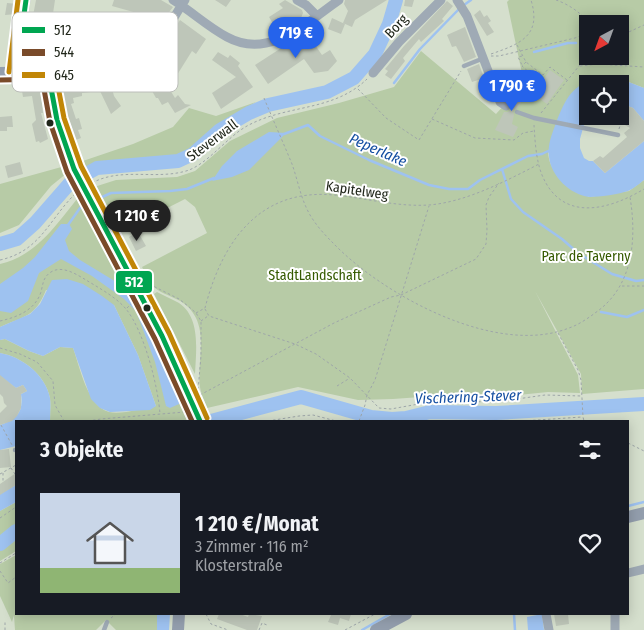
<!DOCTYPE html>
<html lang="de">
<head>
<meta charset="utf-8">
<style>
  body { margin:0; font-family:"Fira Sans Condensed",sans-serif; background:#242831; color:#f1f3f6; height:100vh; display:flex; flex-direction:column; font-size:19px; white-space:nowrap }
  * { box-sizing:border-box; margin:0 }
  p { font-size:16px; color:#9ea1a6 }
  .icon { flex:none; width:28px; height:28px; fill:none; stroke:currentColor; stroke-width:2; stroke-linecap:round; stroke-linejoin:round }
  .map { position:relative; flex:1; overflow:hidden }
  .panel { position:absolute; left:15px; top:420px; width:614px; height:195px; display:flex; flex-direction:column; background:#171b24; border-radius:0px; box-shadow:0 2px 12px #0003 }
  .panel>* { flex:none }
  .needle { width:32px; rotate:221deg }
  .controls { position:absolute; left:579px; top:15px; display:grid; gap:10px }
  .controls a { display:grid; place-items:center; width:50px; height:50px; border-radius:0px; background:#171b24; box-shadow:0 2px 12px #0003; font-size:25px }
  .price { position:absolute; translate:-50% -42px; padding:0 11px; border-radius:18px; background:#2563eb; color:#fff; font-size:16px; line-height:32px; filter:drop-shadow(0 1px 2px #0008) }
  .price::after { content:''; position:absolute; left:50%; top:30px; width:15px; height:11px; margin-left:-8px; background:inherit; clip-path:polygon(0 0,100% 0,50% 100%) }
  .price.active { background:#222; color:#fff }
  ul { padding:0; list-style:none }
  li { display:flex; align-items:center; gap:15px; height:125px; padding:0 25px }
  li+li { border-top:1px solid #363941 }
  li span { display:grid; place-items:center; flex:none; width:140px; height:100px; border-radius:0px; color:#555 }
  li>.icon { margin-inline-start:auto }
  span .icon { width:60px; height:60px; fill:#fffc; stroke-width:1 }
  li b { font-size:21px }
  h2 { display:flex; justify-content:space-between; align-items:center; height:60px; padding:0 25px; font-size:21px }
  .map>svg:first-child { display:block }
  .green { fill:#b7cba6; fill-rule:evenodd }
  .water { fill:#9ec2f0 }
  .lines { fill:none; stroke-linecap:round; stroke-linejoin:round }
  .stream { stroke:#9ec2f0; stroke-width:2.5 }
  .river { stroke:#9ec2f0; stroke-width:14 }
  .building { fill:#bec6b9 }
  .path { stroke:#9ea6a9; stroke-width:1; stroke-dasharray:2.5 2.5; stroke-linecap:butt }
  .lane { stroke:#9faab5; stroke-width:4.5 }
  .street { stroke:#9faab5; stroke-width:9 }
  .secondary { stroke:#939ead; stroke-width:12 }
  .bus-1-casing { stroke:#fff; stroke-width:9 }
  .bus-2-casing { stroke:#fff; stroke-width:9 }
  .bus-3-casing { stroke:#fff; stroke-width:9 }
  .bus-1 { stroke:#00a651; stroke-width:5 }
  .bus-2 { stroke:#7a4b2a; stroke-width:5 }
  .bus-3 { stroke:#c18606; stroke-width:5 }
  .bus-dot { fill:#20261a; stroke:#fff; stroke-width:2 }
  .labels { text-anchor:middle; stroke-width:4; stroke-linejoin:round; paint-order:stroke }
  .street-label { font-size:14px; fill:#20261a; stroke:#fff }
  .park-label { font-size:14px; fill:#355a00; stroke:#fff }
  .water-label { font-size:15px; font-style:italic; fill:#154fa2; stroke:#fff }
  .key { fill:#fff; stroke:#bcbeba; stroke-width:1 }
  .key-label { font-size:14px; fill:#20261a }
  .line-badge { stroke:#fff; stroke-width:2 }
  .badge-label { font-size:14px; text-anchor:middle; font-weight:bold; fill:#fff }
</style>
</head>
<body>
<div class="map">
<svg width="644" height="630" viewBox="0 0 644 630">
  <rect width="100%" height="100%" fill="#d5dfcd"/>
  <path class="green" d="M509,0H644V88L626,81H588L548,151C549,177 570,184 589,197L629,191L644,180V389L582,394L581,374L535,291L578,375L580,393L548,392L497,397L434,396L393,399L358,400L298,387L207,408C205,402 201,394 200,387C197,365 206,339 196,318C185,295 162,298 151,284C147,279 145,272 142,267L207,233L195,207L185,199L122,231L94,187L116,180L177,177L195,171L230,141L277,118L339,103L394,87L421,51L496,114L524,83L507,2ZM588,24H620V56H588Z
    M256,102L228,119L193,149L175,157L95,163L80,170L77,163L133,144L173,127L189,108L216,116Z
    M65,166L67,173L51,186L19,225L0,233V184Z
    M81,194L184,395L193,421H50C50,413 51,406 50,398C45,374 22,357 0,353V340L5,339L29,351L43,356L60,347L73,348C80,367 87,406 109,412C121,415 144,408 156,406L138,355L114,305L46,290C35,317 25,316 0,327V264C37,256 59,221 81,194Z
    M157,292C164,296 172,299 179,303C201,318 196,351 195,374L154,294Z
    M16,502V551L0,561V511Z
    M16,555V614H157V630H116L106,620L96,630H15L14,615L12,622L0,596V564Z"/>
  <path class="water" d="M604,77L626,81L644,88V121L633,108L620,103V84H588L587,114L580,139V148L584,158L589,161H593L605,173L644,141V180C639,184 633,189 628,191C620,194 599,197 590,197C570,195 551,176 549,157C547,144 553,132 557,120C568,93 575,83 604,77Z
    M269,132L286,133L249,170L232,177L212,181L222,166L237,151Z
    M61,224H69L72,229L65,240L69,251L80,260L113,280L133,297L181,393L179,404L170,408L166,406L155,362L136,311L124,299L92,276L61,259L39,273L28,301L11,313L0,311V284L23,268L35,257Z
    M67,279L83,284L102,296L114,305L138,355L156,406L150,410L110,412L100,408L91,399L73,348L60,347L43,356L29,351L5,339L0,340V327L30,314L40,304L52,280Z
    M0,353C22,357 45,374 50,398C51,406 50,413 50,421H16V446L0,450V425C16,420 24,412 21,394L27,391L23,385L16,388L0,376Z
    M16,485V502L0,511V494Z
    M157,614H170L169,630H157Z
    M542,614L544,630H528L527,617Z"/>
  <g class="lines">
    <path class="stream" d="M464,5L471,0
      M534,52L568,43H576
      M394,83L420,49L460,8
      M284,134L308,125L320,136L369,160L429,185L449,189H468L480,180L528,156L542,154L548,151L551,153
      M502,169L511,199L523,212L562,239L578,253L612,274L636,281L644,280
      M100,198L111,193L170,191L187,189L214,178
      M68,225L80,208L87,205
      M601,312L627,317L644,310
      M628,506L644,502
      M514,614L515,630
      M362,630L390,614"/>
    <path class="river" d="M0,244L17,239L35,223L70,183L97,168L178,161L193,154L220,130L249,113L268,105L327,92L354,78L375,54L389,24L396,0
      M211,421L301,397L371,417L392,419L406,418L430,412L496,413L644,404
      M0,544L16,531"/>
  </g>
  <path class="building" d="M36,0H55L49,40L37,42L39,63H29L25,58Z
    M114,0H161L173,7L141,49L115,62L97,63V51L107,46L109,50L131,40L128,36L144,15L112,6Z
    M215,0H231L226,7Z
    M285,0L302,10L303,13L301,18L278,32L269,17L283,8L279,4Z
    M345,0H387L355,20L352,27L343,23L348,11L344,4Z
    M405,0H414L412,7L404,6Z
    M447,1L453,6L442,19L444,21L421,42L419,39L403,58L405,61L391,79L385,75L388,71L385,69L404,46Z
    M7,3L18,4L17,14L5,15Z
    M480,10L484,17L487,15L491,21L488,23L494,32L487,36L474,15Z
    M332,18L345,24L341,34L328,29Z
    M180,20L206,39L196,54L192,51L177,75L171,71L168,74L152,60L163,46Z
    M465,27L476,57L464,62L456,46L452,47L447,35Z
    M306,32L322,55L330,50L337,61L328,71L314,73L304,59L268,84L255,65Z
    M218,52L228,58L230,55L240,63L238,66L253,87L221,109L212,93L236,77L212,60Z
    M150,61L166,92L170,90L175,98L178,95L185,104L191,105L175,113L168,102L162,105L158,98H156L147,82L143,84L141,79L130,85L124,73Z
    M479,64L484,78L472,82L467,69Z
    M550,70L564,80L547,104L533,94Z
    M105,77L106,82L110,81L114,96L121,106L111,114L100,91L82,93V96L73,98L74,103L71,104L76,119L79,118L82,129L78,130L81,138L73,141L65,118L58,80Z
    M42,82L43,95H41L43,113H41L48,139L40,143L39,141L36,142L32,124L36,120L32,96L23,97L22,91L16,92L15,85Z
    M519,83L529,89L518,108L513,111L514,115L512,124L518,127L513,137L495,130L504,112H508L511,109L512,104L509,101Z
    M620,103L633,108L644,121V141L605,173L593,161L600,156L603,158L627,137L624,133L630,128L609,116H620Z
    M12,116L13,127H7V131H0V117Z
    M20,162L23,174L8,178L5,166Z
    M138,232L146,246L136,251L129,237Z
    M0,375L16,388L23,385L27,391L21,394V408L17,416L12,421L0,425V413L7,406L4,403L3,397L0,394Z
    M9,449L11,467L0,468V450Z
    M16,473V485L0,495V484Z
    M219,614H240L248,617L249,614L262,616L257,630H247L217,619Z
    M330,614H351L349,621L340,618L338,625L328,622L331,615Z
    M554,614H568L569,624L556,626Z"/>
  <g class="lines">
    <path class="path" d="M556,0C568,4 582,13 589,24
      M620,29L630,30
      M620,36L644,25
      M517,45L526,62L543,75L550,67L567,80
      M491,54C520,44 542,36 531,0
      M491,56H499L575,38L580,36L588,29
      M522,56L518,57L522,65
      M151,62L166,79
      M526,62L522,66L533,76L537,72
      M580,66L598,64L644,67
      M358,89L386,118L419,140L461,71
      M264,98C273,120 283,142 292,164C297,178 300,194 306,207C312,221 323,233 333,243C383,295 496,357 569,328C578,325 587,319 595,313C633,287 637,240 630,197
      M541,113L579,66L589,56
      M432,119L475,138L514,140L523,133L534,131
      M534,125C535,141 536,160 542,175C562,223 609,210 644,189
      M619,129L621,122
      M92,183C121,167 155,180 186,171C207,165 227,137 247,126C287,104 333,112 367,79
      M0,260C41,251 49,219 76,193
      M143,277L155,287L179,299L188,306L196,313L201,321V356L198,391
      M622,286H644
      M127,308L133,302
      M205,309L209,316L295,344L316,354L350,378L379,408L391,409L435,401L496,402L545,395L582,396
      M196,313L205,308C222,242 259,188 334,195C366,198 396,207 429,205C466,202 506,181 539,164
      M0,321C18,317 35,310 41,292C43,284 43,277 51,272C62,265 76,274 86,280C99,288 116,297 126,309C144,331 158,386 160,414
      M201,321L208,316
      M558,333L578,370L581,380L583,417L584,421
      M0,348L20,354L37,362L53,381L55,405L64,421
      M337,386L350,378
      M200,395L334,323L391,297L401,295L476,259L486,244L487,230L486,205L489,197L499,183
      M88,421L101,419L185,412
      M268,421L299,416L313,415L336,421
      M359,421L365,405L367,395L375,380L429,206
      M523,421L582,417
      M1,425L12,445
      M628,443L644,451
      M11,468L15,474
      M3,473V482
      M0,474L16,465
      M0,518L16,507
      M0,563L16,553
      M0,571L8,583L16,577
      M206,614L211,624L228,630
      M111,618L116,614
      M5,630V621
      M259,630L262,623L267,625
      M345,630L375,614"/>
    <path class="lane" d="M464,66L484,58
      M517,112L534,118L618,135
      M15,450H16
      M104,630L107,622"/>
    <path class="street" d="M173,0C191,11 208,27 227,37C269,60 306,23 339,0
      M297,0L306,5L317,16
      M457,0L467,16L500,102L506,106
      M48,72C82,71 129,77 153,48C166,34 174,16 185,0
      M16,73L26,0
      M373,73L399,42L441,0
      M628,573L644,569
      M546,614L549,630
      M615,630V614"/>
    <path class="secondary" d="M0,73L48,72L57,120L74,169L162,336L200,421
      M628,517L644,513
      M178,630L179,614
      M376,630L406,614"/>
    <g class="bus-1-casing">
      <path id="bus-1" d="M48,72L57,120L74,169L162,336L200,421
        M16,73L26,0"/>
    </g>
    <g class="bus-2-casing">
      <path id="bus-2" d="M41,73L50,122L67,172L155,339L192,421
        M0,80L48,79"/>
    </g>
    <g class="bus-3-casing">
      <path id="bus-3" d="M55,71L64,118L81,166L169,333L207,418
        M9,72L18,0"/>
    </g>
    <use href="#bus-1" class="bus-1"/>
    <use href="#bus-2" class="bus-2"/>
    <use href="#bus-3" class="bus-3"/>
  </g>
  <g class="bus-dot">
    <circle cx="50" cy="123" r="4.5"/>
    <circle cx="147" cy="308" r="4.5"/>
  </g>
  <g class="labels">
    <g class="street-label">
      <text transform="translate(396 26) rotate(-47)" y="5">Borg</text>
      <text transform="translate(212 140) rotate(-37)" y="5">Steverwall</text>
      <text transform="translate(357 190) rotate(8)" y="5">Kapitelweg</text>
    </g>
    <g class="park-label">
      <text x="586" y="261">Parc de Taverny</text>
      <text x="315" y="280">StadtLandschaft</text>
    </g>
    <g class="water-label">
      <text transform="translate(378 150) rotate(24)" y="5">Peperlake</text>
      <text transform="translate(468 397) rotate(-2)" y="5">Vischering-Stever</text>
    </g>
  </g>
  <rect x="12" y="12" width="166" height="80" rx="8" class="key"/>
  <rect x="22" y="27" width="23" height="6" fill="#00a651"/>
  <rect x="22" y="49" width="23" height="7" fill="#7a4b2a"/>
  <rect x="22" y="72" width="23" height="6" fill="#c18606"/>
  <g class="key-label">
    <text x="54" y="35">512</text>
    <text x="54" y="57">544</text>
    <text x="54" y="80">645</text>
  </g>
  <rect class="line-badge" x="115" y="270" width="38" height="24" rx="5" fill="#00a651"/>
  <g class="badge-label">
    <text x="134" y="287">512</text>
  </g>
</svg>
<div class="controls">
<a><svg class="needle" viewBox="-14 -14 28 28"><path d="M0-13l5 13h-10z" fill="#e53935"/><path d="M0 13l5-13h-10z" fill="#9ea1a6"/></svg></a>
<a><svg class="icon" aria-label="locate" viewBox="0 0 24 24"><circle cx="12" cy="12" r="6"/><path d="M12 2v4M12 18v4M2 12h4M18 12h4"/></svg></a>
</div>
<b class="price" style="left:296px;top:59px">719 €</b>
<b class="price" style="left:512px;top:112px">1 790 €</b>
<b class="price active" style="left:137px;top:242px">1 210 €</b>
<section class="panel">
<h2>3 Objekte<svg class="icon" aria-label="filters" viewBox="0 0 24 24"><path d="M4 7h16M4 17h16"/><circle cx="9" cy="7" r="2"/><circle cx="15" cy="17" r="2"/></svg></h2>
<ul>
<li><span style="background:linear-gradient(#c9d6e8 75%,#8fb573 0)"><svg class="icon" aria-label="home" viewBox="0 0 24 24"><path d="M3 11l9-7 9 7M6 9v11h12V9"/></svg></span><div><b>1 210 €/Monat</b><p>3 Zimmer · 116 m²</p><p>Klosterstraße</p></div><svg class="icon" aria-label="heart" viewBox="0 0 24 24"><path d="M12 20l-8-8c-3-5 5-10 8-4 3-6 11-1 8 4z"/></svg></li>
</ul>
</section>
</div>
</body>
</html>
